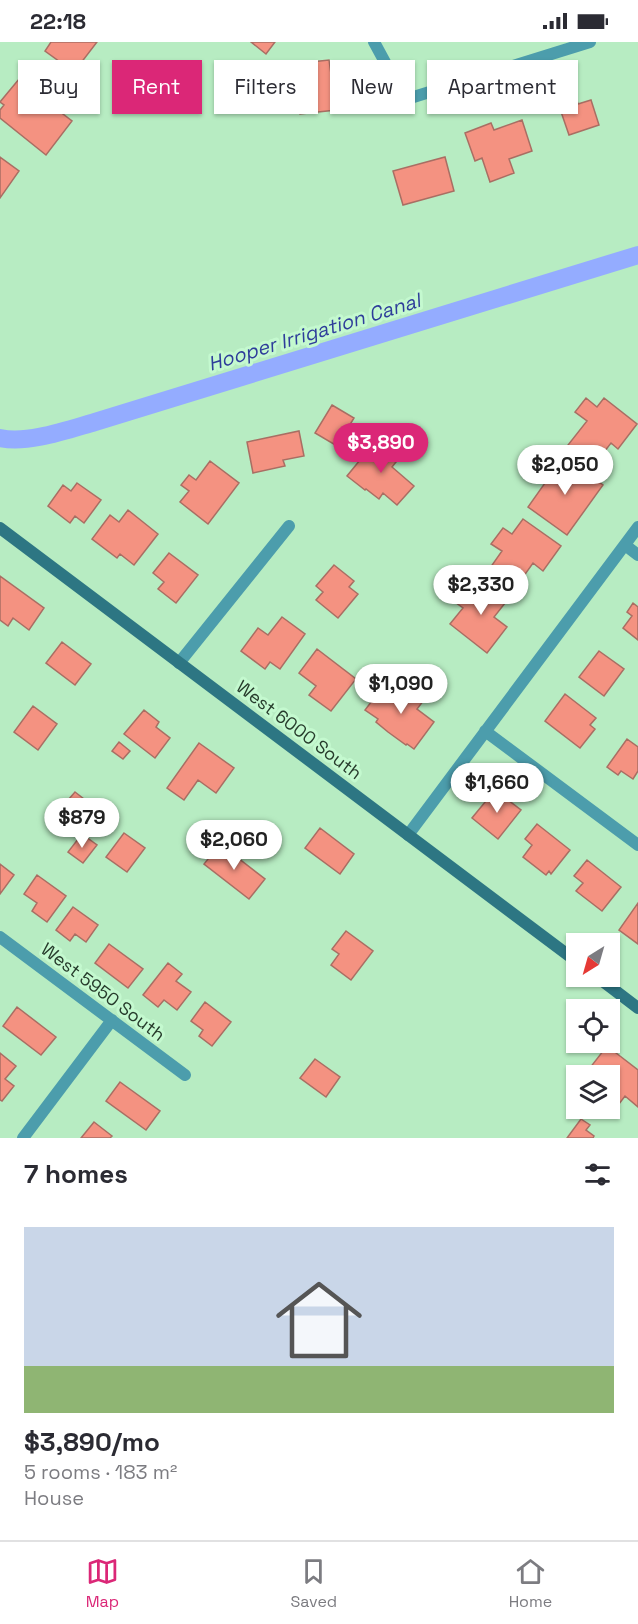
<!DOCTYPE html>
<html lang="en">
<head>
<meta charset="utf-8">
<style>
  body { margin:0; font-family:"Space Grotesk",sans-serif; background:#f2f2f3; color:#2b2b33; height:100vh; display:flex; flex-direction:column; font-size:22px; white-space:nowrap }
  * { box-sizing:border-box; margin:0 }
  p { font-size:20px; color:#7c7c81 }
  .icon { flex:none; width:33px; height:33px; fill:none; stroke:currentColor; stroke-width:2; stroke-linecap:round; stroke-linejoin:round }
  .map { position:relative; height:1096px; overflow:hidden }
  .drawer { display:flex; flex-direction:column; background:#fff; flex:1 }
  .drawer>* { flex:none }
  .top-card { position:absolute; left:18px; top:18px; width:603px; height:54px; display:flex; gap:12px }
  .needle { width:39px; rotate:217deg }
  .controls { position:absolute; left:566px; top:891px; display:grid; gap:12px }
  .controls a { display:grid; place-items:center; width:54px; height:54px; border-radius:0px; background:#fff; box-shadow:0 2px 4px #0004; font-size:30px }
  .price { position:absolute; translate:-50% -51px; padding:0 14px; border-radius:21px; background:#fff; color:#222; font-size:20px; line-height:39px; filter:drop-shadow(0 2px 3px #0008) }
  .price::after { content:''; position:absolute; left:50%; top:36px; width:18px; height:14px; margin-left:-9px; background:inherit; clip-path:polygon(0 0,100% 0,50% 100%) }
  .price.current { background:#db2777; color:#fff }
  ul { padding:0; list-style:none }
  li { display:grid; align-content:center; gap:12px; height:318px; padding:0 24px }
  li+li { border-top:2px solid #e1e1e2 }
  li span { display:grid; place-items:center; height:186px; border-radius:0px; color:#555 }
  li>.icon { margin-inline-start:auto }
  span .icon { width:108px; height:108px; fill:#fffc; stroke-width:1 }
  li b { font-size:26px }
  h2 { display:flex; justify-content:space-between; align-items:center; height:72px; padding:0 24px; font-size:26px }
  .chip { padding:0 21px; border-radius:0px; background:#fff; box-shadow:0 2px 4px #0004; font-size:21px; line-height:54px }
  .chip.current { background:#db2777; color:#fff }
  .status { display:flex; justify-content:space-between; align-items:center; height:42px; padding:0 30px; background:#fff; direction:ltr }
  .status svg { height:16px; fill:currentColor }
  .menu { display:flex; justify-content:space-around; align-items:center; height:84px; border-top:2px solid #e1e1e2; background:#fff; font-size:16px; color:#7c7c81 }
  .menu a { display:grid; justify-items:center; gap:3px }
  .menu .current { color:#db2777 }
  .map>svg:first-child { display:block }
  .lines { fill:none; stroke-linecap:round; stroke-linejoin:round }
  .canal { stroke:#94acff; stroke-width:18 }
  .building { fill:#f49281; stroke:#a96e63; stroke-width:1.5 }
  .street { stroke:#4c9dac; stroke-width:12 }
  .secondary { stroke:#2d7683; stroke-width:12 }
  .labels { text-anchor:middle; stroke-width:6; stroke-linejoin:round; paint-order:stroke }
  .street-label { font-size:18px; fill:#273c2c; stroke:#c4f9cf }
  .water-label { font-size:20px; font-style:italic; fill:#2e3d9a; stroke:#c4f9cf }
</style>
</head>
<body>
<div class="status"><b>22:18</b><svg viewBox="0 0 49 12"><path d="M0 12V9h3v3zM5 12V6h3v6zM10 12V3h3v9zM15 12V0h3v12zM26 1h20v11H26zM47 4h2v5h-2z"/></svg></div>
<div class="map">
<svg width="638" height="1096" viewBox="0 0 638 1096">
  <rect width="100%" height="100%" fill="#b7ecc2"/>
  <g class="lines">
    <path class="canal" d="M0,396C28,402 67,388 95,380L638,213"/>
  </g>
  <path class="building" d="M51,0H97L74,30L45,9Z
    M251,0H275L266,12Z
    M329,18L336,68L300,72L295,32L313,30L311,20Z
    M24,31L38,43L45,33L62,46L50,62L72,79L46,113L0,76V68L4,63L0,60Z
    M576,55L578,62L591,58L599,83L569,93L558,61Z
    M522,78L532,109L509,117L514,131L490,140L482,116L475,119L465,91L491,81L494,88Z
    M0,115L19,129L0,156Z
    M445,115L454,149L403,163L393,129Z
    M586,356L597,365L604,356L637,382L618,407L611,401L594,423L568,403L587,379L575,370Z
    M332,363L354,376L337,404L315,391Z
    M299,389L304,414L283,418L285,424L253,431L247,400Z
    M378,396L400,415L392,425L414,444L397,463L383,451L379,457L366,447L365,448L347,434Z
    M567,417L603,443L567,493L528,465L557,424L560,426Z
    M210,419L239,441L208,482L180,460L189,449L181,443L189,433L196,438Z
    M77,441L101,458L84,481L75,474L70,481L48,464L63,443L71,449Z
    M128,468L158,492L134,523L120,512L117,516L92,497L110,473L119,480Z
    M523,477L561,504L543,529L533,521L516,545L490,526L502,509L491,502L503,486L512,492Z
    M169,511L198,533L176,561L158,547L164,540L153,531Z
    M334,523L354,539L349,545L358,552L338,576L316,558L323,550L316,544Z
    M0,534L44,566L29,588L13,576L8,584L0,578Z
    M485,537L509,556L494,575L507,585L487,611L450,582L463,566L455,560L464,549L471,554Z
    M633,561L638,565V598L623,586L632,574L627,570Z
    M282,575L305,592L280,627L270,620L265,627L241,609L258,586L268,593Z
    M62,600L91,622L75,643L46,621Z
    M317,607L356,637L331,669L309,653L316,644L299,631Z
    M599,609L624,627L604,654L579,635Z
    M384,643L398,653L405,644L424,658L417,667L434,680L414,707L407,702L406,703L388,690L376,680L378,677L365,668Z
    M565,652L596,676L590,683L595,687L580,706L545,679Z
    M33,664L57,682L38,708L14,690Z
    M144,668L159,680L156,685L170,696L155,716L124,692Z
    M627,697L638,705V729L633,737L621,729L618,733L607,725Z
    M119,700L130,709L123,717L112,709Z
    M199,701L234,726L216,751L198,738L184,758L167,746Z
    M495,748L521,768L498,797L472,776Z
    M75,750L101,770L95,777L69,757Z
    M537,782L570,808L551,832L549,829L546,833L523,815L532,803L525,797Z
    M320,786L354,812L340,832L305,806Z
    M124,791L145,806L127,830L106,815Z
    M82,792L97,803L83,821L68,810Z
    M220,802L265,837L249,857L204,822Z
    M587,818L621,845L602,869L576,849L583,841L574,834Z
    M0,822L14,833L0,852Z
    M37,833L66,854L47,880L32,869L37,861L24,852Z
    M638,861V902L619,888Z
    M73,865L98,883L86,900L75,892L70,899L56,888Z
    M346,889L373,909L351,938L331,923L339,912L332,907Z
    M109,902L143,927L128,946L95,921Z
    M168,921L182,932L176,939L191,950L177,968L164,958L158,965L143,953Z
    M205,960L231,980L212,1004L199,994L203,988L191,979Z
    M17,965L56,995L41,1013L3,984Z
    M607,1004L638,1028V1065L625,1054L619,1062L609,1054V1034H598L589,1027Z
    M0,1011L16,1024L5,1037L14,1044L2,1059L0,1058Z
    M315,1017L340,1035L326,1055L300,1036Z
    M120,1040L160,1069L146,1088L106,1059Z
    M581,1077L590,1083L586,1088L594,1094L593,1096H567Z
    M94,1080L112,1094L110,1096H81Z"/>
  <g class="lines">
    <path class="street" d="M374,0L386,22L391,62L590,0
      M625,503L638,513
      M179,621L289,484
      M485,689L638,803
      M408,793L638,485
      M0,895L185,1033
      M23,1096L112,978"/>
    <path class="secondary" d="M0,486L576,919
      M596,934L638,966"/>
  </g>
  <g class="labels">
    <g class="street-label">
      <text transform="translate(299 688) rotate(37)" y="6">West 6000 South</text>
      <text transform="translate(103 950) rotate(37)" y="6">West 5950 South</text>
    </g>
    <g class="water-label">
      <text transform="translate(314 290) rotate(-17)" y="7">Hooper Irrigation Canal</text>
    </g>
  </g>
</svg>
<div class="controls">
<a><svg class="needle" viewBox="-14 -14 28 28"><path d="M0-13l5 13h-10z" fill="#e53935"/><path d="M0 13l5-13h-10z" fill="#7c7c81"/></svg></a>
<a><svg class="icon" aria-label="locate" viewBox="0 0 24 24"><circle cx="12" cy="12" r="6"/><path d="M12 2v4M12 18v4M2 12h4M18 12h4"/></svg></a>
<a><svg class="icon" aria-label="layers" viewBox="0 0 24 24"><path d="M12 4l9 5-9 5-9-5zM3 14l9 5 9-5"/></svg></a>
</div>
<b class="price current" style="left:381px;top:432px">$3,890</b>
<b class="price" style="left:565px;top:454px">$2,050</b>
<b class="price" style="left:481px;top:574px">$2,330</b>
<b class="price" style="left:401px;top:673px">$1,090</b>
<b class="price" style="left:497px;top:772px">$1,660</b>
<b class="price" style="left:82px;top:807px">$879</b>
<b class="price" style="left:234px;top:829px">$2,060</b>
<div class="top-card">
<a class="chip">Buy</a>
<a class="chip current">Rent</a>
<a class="chip">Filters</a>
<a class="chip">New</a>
<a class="chip">Apartment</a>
</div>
</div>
<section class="drawer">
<h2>7 homes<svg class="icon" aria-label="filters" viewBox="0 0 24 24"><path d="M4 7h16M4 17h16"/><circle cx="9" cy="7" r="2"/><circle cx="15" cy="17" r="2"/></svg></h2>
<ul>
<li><span style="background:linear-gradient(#c9d6e8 75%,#8fb573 0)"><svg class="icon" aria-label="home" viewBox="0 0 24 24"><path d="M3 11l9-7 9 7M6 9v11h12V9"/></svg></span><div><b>$3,890/mo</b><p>5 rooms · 183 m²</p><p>House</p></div></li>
</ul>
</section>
<nav class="menu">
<a class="current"><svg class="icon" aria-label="map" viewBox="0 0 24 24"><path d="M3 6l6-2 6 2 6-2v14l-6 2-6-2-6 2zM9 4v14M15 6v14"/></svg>Map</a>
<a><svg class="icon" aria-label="saved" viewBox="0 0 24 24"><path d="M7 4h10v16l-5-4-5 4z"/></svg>Saved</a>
<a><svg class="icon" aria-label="home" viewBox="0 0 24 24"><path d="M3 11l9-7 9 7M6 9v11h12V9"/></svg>Home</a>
</nav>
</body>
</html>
